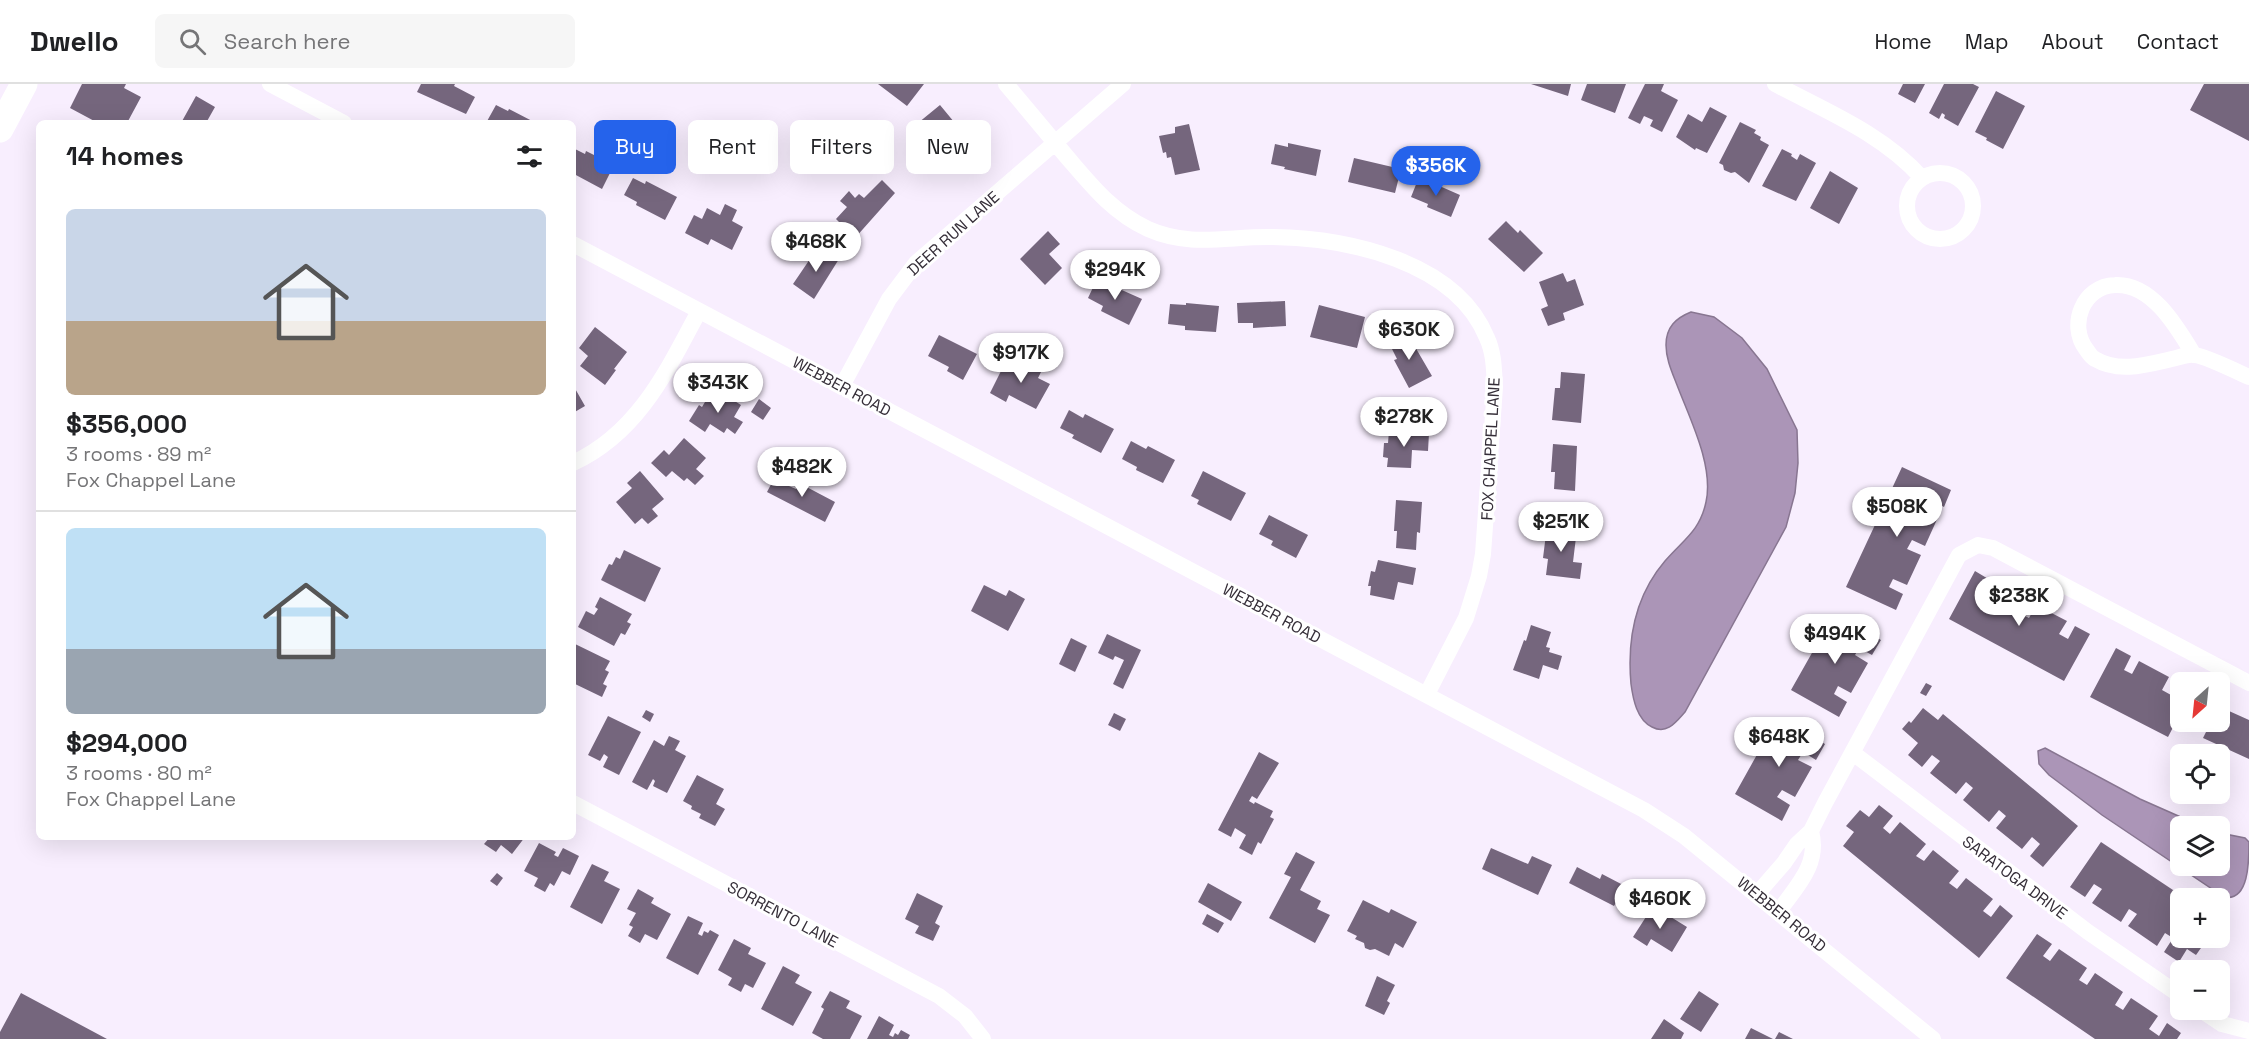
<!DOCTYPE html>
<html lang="en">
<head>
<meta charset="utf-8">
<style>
  body { margin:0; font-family:"Space Grotesk",sans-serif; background:#f6f6f6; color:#202124; height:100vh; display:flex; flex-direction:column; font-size:22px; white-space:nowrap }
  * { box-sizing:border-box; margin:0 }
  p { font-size:20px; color:#757577 }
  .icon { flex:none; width:33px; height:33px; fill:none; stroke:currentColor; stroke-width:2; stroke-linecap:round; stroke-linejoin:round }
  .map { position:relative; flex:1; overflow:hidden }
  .side { position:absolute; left:36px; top:36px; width:540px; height:720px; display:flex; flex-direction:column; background:#fff; border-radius:9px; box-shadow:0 6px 24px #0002 }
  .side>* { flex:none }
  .hud { position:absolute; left:594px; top:36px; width:570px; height:54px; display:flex; gap:12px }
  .needle { width:39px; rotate:207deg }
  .controls { position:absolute; left:2170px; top:588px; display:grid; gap:12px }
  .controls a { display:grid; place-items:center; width:60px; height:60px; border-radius:9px; background:#fff; box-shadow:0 6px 24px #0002; font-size:30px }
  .price { position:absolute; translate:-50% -51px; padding:0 14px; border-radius:21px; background:#fff; color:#222; font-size:20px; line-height:39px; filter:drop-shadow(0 2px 3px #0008) }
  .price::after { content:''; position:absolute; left:50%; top:36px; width:18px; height:14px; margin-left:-9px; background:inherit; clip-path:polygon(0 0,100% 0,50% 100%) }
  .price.current { background:#2563eb; color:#fff }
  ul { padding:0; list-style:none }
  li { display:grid; align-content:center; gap:12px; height:318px; padding:0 30px }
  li+li { border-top:2px solid #e0e0e0 }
  li span { display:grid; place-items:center; height:186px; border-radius:9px; color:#555 }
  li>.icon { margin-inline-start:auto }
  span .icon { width:108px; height:108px; fill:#fffc; stroke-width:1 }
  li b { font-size:26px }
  h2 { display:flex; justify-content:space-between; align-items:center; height:72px; padding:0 30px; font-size:26px }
  .chip { padding:0 21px; border-radius:9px; background:#fff; box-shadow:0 6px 24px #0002; font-size:21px; line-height:54px }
  .chip.current { background:#2563eb; color:#fff }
  header { display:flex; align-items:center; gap:36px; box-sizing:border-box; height:84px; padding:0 30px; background:#fff; border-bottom:2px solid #e0e0e0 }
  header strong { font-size:28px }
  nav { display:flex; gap:33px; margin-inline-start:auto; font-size:21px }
  .search { width:420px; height:54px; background:#f6f6f6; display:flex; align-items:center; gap:15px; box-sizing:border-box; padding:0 21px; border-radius:9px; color:#757577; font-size:22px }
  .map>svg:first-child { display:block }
  .water { fill:#ab95b7; stroke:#887691; stroke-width:1.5 }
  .building { fill:#75667d }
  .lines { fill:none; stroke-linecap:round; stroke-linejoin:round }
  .minor { stroke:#fff; stroke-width:16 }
  .primary { stroke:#fff; stroke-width:27 }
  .labels { text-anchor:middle; stroke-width:6; stroke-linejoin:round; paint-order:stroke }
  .street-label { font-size:16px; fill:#352e38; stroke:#fff }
</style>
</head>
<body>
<header>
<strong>Dwello</strong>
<div class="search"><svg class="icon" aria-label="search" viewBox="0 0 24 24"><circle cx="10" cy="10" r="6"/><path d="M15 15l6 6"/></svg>Search here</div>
<nav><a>Home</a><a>Map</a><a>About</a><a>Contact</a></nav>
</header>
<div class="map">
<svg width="2249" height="955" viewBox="0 0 2249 955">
  <rect width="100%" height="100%" fill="#f8eefe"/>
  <path class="water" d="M1691,228L1714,233L1742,254L1767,285L1797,346L1798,379L1795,409L1786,443L1685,628C1676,638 1667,651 1652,643C1637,636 1633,615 1631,600C1627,555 1635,512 1665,477C1683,456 1700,447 1706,418C1714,382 1690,335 1677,301C1672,288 1666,275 1666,261C1666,243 1676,234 1691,228Z
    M2045,664L2140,715L2201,742H2181V782H2220V749L2245,754L2249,758C2249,777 2249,818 2224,813L2102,731L2049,691L2039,680L2038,667Z"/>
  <path class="building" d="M82,0H126L124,4L141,13L127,39H98L70,24Z
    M421,0H455L454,2L475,13L466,30L417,8Z
    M878,0H924L907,22Z
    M1531,0H1571L1568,12Z
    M1587,0H1626L1615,29L1581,16Z
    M1645,0H1664L1661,7L1678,16L1662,48L1650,42L1653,36L1644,32L1640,40L1628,34Z
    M1903,0H1925L1915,19L1898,10Z
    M1944,0H1973L1979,3L1958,42L1944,34L1945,31L1942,29L1939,35L1929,29Z
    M2204,0H2249V57L2190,26Z
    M1996,7L2025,22L2003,65L1986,56L1987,54L1975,48Z
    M196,12L215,23L206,39H181Z
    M496,21L508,27L509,25L536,39H486Z
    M940,21L959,44L957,46L964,54L945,70L918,39Z
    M1710,23L1727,32L1707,69L1696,64L1695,66L1676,53L1688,30L1702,38Z
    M1740,38L1756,46L1754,49L1761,53L1760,56L1769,61L1749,99L1735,88L1731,89L1724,86L1723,81L1719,79Z
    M1189,40L1200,86L1175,91L1171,73L1167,74L1166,68L1163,69L1159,52L1175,49V43Z
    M1288,59L1321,66L1316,92L1284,85L1285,83L1271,80L1275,60L1288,63Z
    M573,64L585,70L586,67L614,81L602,105L574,90L576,87L573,86Z
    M1782,65L1792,70L1791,72L1797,76L1800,70L1816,79L1796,117L1762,102Z
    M1354,74L1401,85L1395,109L1348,98Z
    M1830,87L1858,104L1839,140L1810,124Z
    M1419,93L1460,111L1451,133L1427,123L1428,120L1411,113Z
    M633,94L645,100L646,97L677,113L665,136L636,121L637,118L624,111Z
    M882,96L895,109L855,154L836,135L847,123L840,117L849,107L855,114L859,110L864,114Z
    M725,120L737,126L732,137L743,143L732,166L711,155L708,161L685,149L694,131L702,135L707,124L720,131Z
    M1506,137L1518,149L1520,146L1543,169L1524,188L1488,155Z
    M1048,147L1060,160L1049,170L1062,184L1045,201L1020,175Z
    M822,164L839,175L814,215L793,200L810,175L813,178Z
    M1563,189L1567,198L1575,195L1584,221L1563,229L1565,236L1548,242L1541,225L1548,222L1539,198Z
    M1097,195L1142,215L1129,241L1101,227L1103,222L1088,214Z
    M1285,217L1286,242L1253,244V239H1238L1237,219Z
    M1186,219L1219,222L1216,248L1185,246V242L1168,240L1170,220L1186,221Z
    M1319,221L1365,233L1357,264L1310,253Z
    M595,243L627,268L614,285L616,286L605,301L580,282L588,272L579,264Z
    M1407,249L1432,292L1409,304L1394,276L1397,275L1389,259Z
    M939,251L977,270L963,296L947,287L949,283L928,272Z
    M1029,275L1044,282L1038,294L1050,300L1036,325L1009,311L1006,318L990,309L1004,281L1020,288L1021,285L1024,286Z
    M1561,288L1585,290L1581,339L1552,336L1555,304H1560Z
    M573,301L585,322L573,329Z
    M717,306L741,321L734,333L743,338L735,350L727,344L724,349L710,340L705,348L689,337L699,321L702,323L708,313L711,315Z
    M759,315L771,324L763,336L751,328Z
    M1069,326L1083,334L1085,330L1114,345L1101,369L1072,354L1074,351L1060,344Z
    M1389,347L1429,349L1428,367L1412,366L1411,384L1387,383L1388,374L1383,373L1384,359H1388Z
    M684,354L706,374L696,385L704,392L695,401L687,394L684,397L672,387L666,393L651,379L664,366L669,371Z
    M1131,357L1146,365L1148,362L1175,376L1163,399L1136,386L1137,383L1122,375Z
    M1553,360L1577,362L1575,407L1554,405L1555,388H1551Z
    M1902,383L1951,406L1944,423L1930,416L1926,425L1939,431L1925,462L1912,456L1907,465L1921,471L1907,501L1893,495L1889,503L1903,510L1896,526L1846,503Z
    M640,387L664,415L652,425L658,432L648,440L642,434L635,440L616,418L632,404L627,399Z
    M1203,387L1246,409L1231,437L1197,420L1199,416L1191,412Z
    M777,389L792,396L789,402L796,405L799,399L835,418L825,438L767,408Z
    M1396,416L1422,418L1420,449L1417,448L1416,466L1396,464L1397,447H1394Z
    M1269,431L1308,451L1296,474L1271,461L1273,457L1259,450Z
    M1547,442L1577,445L1573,478L1582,479L1580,495L1546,491L1548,475L1543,474Z
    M624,466L661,484L645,518L601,496L609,480L612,481L616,473L620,475Z
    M1378,476L1416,484L1413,501L1398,498L1394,516L1370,511L1371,502H1368L1371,487L1375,488Z
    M1975,487L1990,496L1983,509L1991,514L1999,500L2028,517L2021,530L2029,534L2036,521L2067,537L2059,550L2068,555L2075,542L2090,550L2064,597L1949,535Z
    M984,501L1006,512L1009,506L1025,515L1008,547L971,527Z
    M600,513L632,530L627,538L631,540L625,551L621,549L614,562L578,543L586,527L594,531L598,525L595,523Z
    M1834,530L1881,556L1872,571L1859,564L1855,571L1868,579L1851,609L1838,602L1834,610L1847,618L1839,633L1791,606Z
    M1531,541L1551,548L1546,563L1550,564L1549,568L1562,572L1558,586L1543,581L1539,595L1513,586L1524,556L1526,557Z
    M1107,550L1141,566L1123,605L1113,600L1124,576L1115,572L1113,576L1098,569Z
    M1071,554L1087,562L1075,588L1059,580Z
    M573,559L610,577L605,586L609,588L603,600L607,602L602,613L573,599Z
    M2116,564L2131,572L2124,586L2132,590L2139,577L2169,593L2162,606L2171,611L2178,598L2181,600V628L2168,653L2090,613Z
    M1926,599L1932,602L1926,612L1920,609Z
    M2220,620L2230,624L2229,627L2249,636V675L2203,654L2211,638H2220Z
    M1923,624L1938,636L1943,630L2078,742L2043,783L2030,772L2040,760L2032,753L2022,765L1996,744L2006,732L1999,726L1989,738L1963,716L1973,704L1966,698L1956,710L1930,689L1940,677L1932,671L1922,683L1908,671L1918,659L1902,645L1909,637L1911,639Z
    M646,626L654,630L650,638L642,633Z
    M1114,629L1126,635L1120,647L1108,641Z
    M608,632L641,648L619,691L603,683L608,673L604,670L600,677L588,671Z
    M1778,633L1825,660L1816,676L1803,668L1798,676L1812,683L1795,713L1782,706L1777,713L1790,721L1782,737L1735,710Z
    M669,652L680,657L675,666L686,672L667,709L653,702L655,697L653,695L647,706L632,698L654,656L664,662Z
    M1259,668L1279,679L1257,715L1252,712L1249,717L1254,720L1255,718L1273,727L1270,733L1274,735L1261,760L1258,758L1252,771L1239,764L1246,751L1235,744L1231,753L1218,746Z
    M697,691L724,705L716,720L725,725L715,742L699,734L701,730L691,725L692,722L683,717Z
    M1879,721L1893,732L1883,744L1890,750L1900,738L1926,760L1916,772L1924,777L1933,766L1959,787L1949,799L1957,805L1966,794L1993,815L1983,827L1991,833L2000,821L2013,832L1979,874L1843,762L1854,748L1846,742L1860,726L1869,733Z
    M490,753H525L512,770L501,761L496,768L484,760Z
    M2101,758L2185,814H2181V854H2208L2196,871L2187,865L2179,878L2164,868L2173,854L2165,849L2157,862L2128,842L2137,830L2129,825L2121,838L2092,819L2102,805L2094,800L2085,813L2070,803Z
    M539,759L556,768L554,771L558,773L563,764L579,772L570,791L562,787L554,802L550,799L545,808L534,802L538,794L524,787Z
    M1491,764L1528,780L1532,772L1552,781L1538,811L1482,785Z
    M1296,768L1315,778L1300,806L1321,817L1317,825L1330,831L1315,859L1269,834L1291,793L1284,790Z
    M592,780L609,788L604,797L620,805L602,840L570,823Z
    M1577,783L1600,795L1602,790L1625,802L1614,822L1569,799Z
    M497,789L503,794L497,802L490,797Z
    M1208,799L1242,818L1231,837L1198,818Z
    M638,805L654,814L651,819L671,830L657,856L645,850L640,859L628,852L633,843L629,841L636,829L627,825Z
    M917,809L943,822L935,839L940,842L933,857L915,849L919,842L905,835Z
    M1363,816L1389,829L1391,825L1417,838L1403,864L1395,859L1389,872L1375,865L1370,866L1365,864L1364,859L1355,855L1357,852L1347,847Z
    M1653,822L1687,843L1672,868L1651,855L1647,862L1633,853Z
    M1207,830L1224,839L1218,849L1202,840Z
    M688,832L703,839L698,850L702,852L704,847L708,849L710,846L719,851L698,891L666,874Z
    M2037,850L2052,860L2043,872L2050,877L2059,865L2087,884L2079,896L2087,901L2095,889L2123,908L2115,921L2123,926L2131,914L2158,932L2149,945L2159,952L2167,939L2181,949L2177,955H2095L2006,894Z
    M734,855L751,864L748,870L766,879L753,904L745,900L741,908L728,901L732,894L718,886Z
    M783,882L800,891L795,899L812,908L793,942L761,925Z
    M1377,892L1395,901L1387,917L1390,919L1384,931L1365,922Z
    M830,907L850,917L846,924L862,932L850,955H823L812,949L824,925L821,923Z
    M1699,907L1719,920L1701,948L1680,935Z
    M21,909L107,955H0V948Z
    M879,932L894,941L889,951L893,953L895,949L898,951L901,946L910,951L908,955H867Z
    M1664,935L1684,949L1681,955H1651Z
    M1751,944L1773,955H1745Z
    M1779,948L1793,955H1775Z"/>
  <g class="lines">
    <path class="minor" d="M270,0L344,39
      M1006,0C1026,24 1047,49 1067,73C1091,101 1113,129 1148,145C1191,164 1228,152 1273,153C1347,154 1456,177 1487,254C1494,269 1494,286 1495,303L1483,470L1479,492L1466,534L1427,610
      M1775,0C1826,27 1883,50 1922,94
      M1907 122a33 33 0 1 1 66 0a33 33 0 1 1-66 0Z
      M573,160L1644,726L1684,752L1933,955
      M2194,271C2177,243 2152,199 2115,201C2083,202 2068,241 2086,265C2089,269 2091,273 2095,275C2120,290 2149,280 2176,274C2181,273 2188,270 2194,271C2203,271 2238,288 2249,293
      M842,302L889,215L916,179L1123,0
      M573,379C638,349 667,287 699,227
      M1853,669L2088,848L2181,912
      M573,719L939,912L965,932L983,955
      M1811,747L1825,719L1959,471L1978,461L1993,464L2249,599
      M1757,810L1784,779L1797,760L1811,747C1820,780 1797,802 1779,827
      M2201,926L2222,940L2249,947"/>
    <path class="primary" d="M0,45L24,0"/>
  </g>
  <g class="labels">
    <g class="street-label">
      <text transform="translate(953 149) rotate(-42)" y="6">DEER RUN LANE</text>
      <text transform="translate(842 302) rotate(28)" y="6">WEBBER ROAD</text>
      <text transform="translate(1490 365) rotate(-87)" y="6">FOX CHAPPEL LANE</text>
      <text transform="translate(1272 529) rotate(28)" y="6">WEBBER ROAD</text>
      <text transform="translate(2015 793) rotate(37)" y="6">SARATOGA DRIVE</text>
      <text transform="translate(783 830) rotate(28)" y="6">SORRENTO LANE</text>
      <text transform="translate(1782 830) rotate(39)" y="6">WEBBER ROAD</text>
    </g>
  </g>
</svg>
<div class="controls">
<a><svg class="needle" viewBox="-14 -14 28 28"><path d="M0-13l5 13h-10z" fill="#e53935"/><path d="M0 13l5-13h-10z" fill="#757577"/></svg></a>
<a><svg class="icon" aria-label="locate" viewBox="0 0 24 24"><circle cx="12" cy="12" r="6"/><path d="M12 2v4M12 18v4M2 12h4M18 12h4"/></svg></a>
<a><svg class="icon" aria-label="layers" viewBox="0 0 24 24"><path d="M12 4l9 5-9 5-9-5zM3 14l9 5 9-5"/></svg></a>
<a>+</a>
<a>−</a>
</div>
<b class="price current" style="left:1436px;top:113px">$356K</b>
<b class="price" style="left:816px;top:189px">$468K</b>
<b class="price" style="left:1115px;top:217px">$294K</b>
<b class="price" style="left:1409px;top:277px">$630K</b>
<b class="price" style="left:1021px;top:300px">$917K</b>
<b class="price" style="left:718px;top:330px">$343K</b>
<b class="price" style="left:1404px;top:364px">$278K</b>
<b class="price" style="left:802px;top:414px">$482K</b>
<b class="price" style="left:1897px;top:454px">$508K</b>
<b class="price" style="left:1561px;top:469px">$251K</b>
<b class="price" style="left:2019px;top:543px">$238K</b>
<b class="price" style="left:1835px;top:581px">$494K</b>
<b class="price" style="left:1779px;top:684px">$648K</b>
<b class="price" style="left:1660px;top:846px">$460K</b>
<div class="hud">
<a class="chip current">Buy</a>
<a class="chip">Rent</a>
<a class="chip">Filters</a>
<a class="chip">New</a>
</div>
<section class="side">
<h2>14 homes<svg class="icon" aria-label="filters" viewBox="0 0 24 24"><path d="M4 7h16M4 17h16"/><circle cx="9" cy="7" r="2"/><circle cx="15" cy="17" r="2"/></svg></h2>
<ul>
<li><span style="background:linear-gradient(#c9d6e8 60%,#b9a48a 0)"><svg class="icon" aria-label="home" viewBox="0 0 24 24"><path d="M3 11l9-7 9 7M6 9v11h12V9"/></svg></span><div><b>$356,000</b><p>3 rooms · 89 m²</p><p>Fox Chappel Lane</p></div></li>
<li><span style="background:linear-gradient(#bfe0f5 65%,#9aa5b1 0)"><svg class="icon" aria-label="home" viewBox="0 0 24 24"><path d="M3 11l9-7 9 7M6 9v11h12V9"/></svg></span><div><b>$294,000</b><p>3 rooms · 80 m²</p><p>Fox Chappel Lane</p></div></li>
</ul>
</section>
</div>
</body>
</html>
